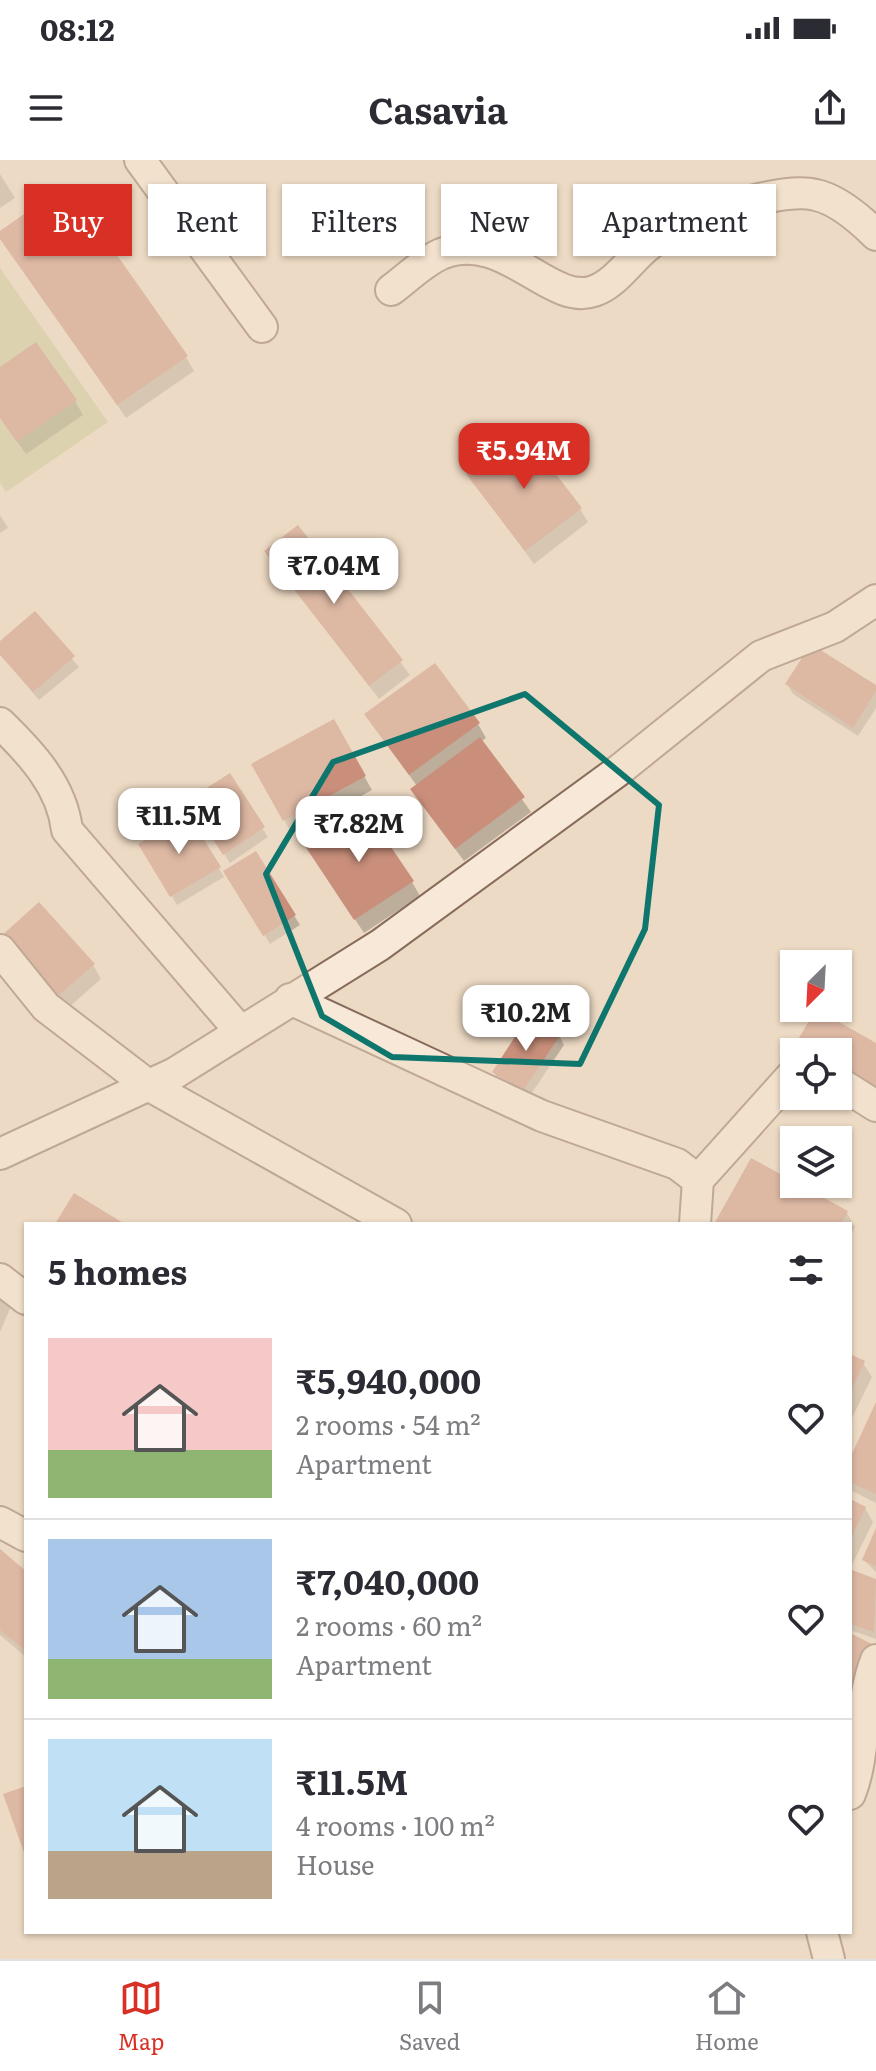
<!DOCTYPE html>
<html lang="en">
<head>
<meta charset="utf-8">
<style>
  body { margin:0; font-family:Literata,serif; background:#f7f7f7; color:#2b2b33; height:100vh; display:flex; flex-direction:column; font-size:30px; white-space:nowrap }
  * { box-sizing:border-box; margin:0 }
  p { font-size:26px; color:#7c7c81 }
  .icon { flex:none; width:44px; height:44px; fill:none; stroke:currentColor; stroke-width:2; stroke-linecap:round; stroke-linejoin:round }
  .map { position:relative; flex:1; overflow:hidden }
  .sheet { position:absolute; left:24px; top:1062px; width:828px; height:712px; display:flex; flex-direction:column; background:#fff; border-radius:0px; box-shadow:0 2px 6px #0004 }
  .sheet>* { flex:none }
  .guide { position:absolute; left:24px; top:24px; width:828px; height:72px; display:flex; gap:16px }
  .needle { width:52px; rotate:204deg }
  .tools { position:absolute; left:780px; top:790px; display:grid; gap:16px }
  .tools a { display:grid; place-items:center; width:72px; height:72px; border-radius:0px; background:#fff; box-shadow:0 2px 6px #0004; font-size:40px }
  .price { position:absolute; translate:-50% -68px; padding:0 18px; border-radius:16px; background:#fff; color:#222; font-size:26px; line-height:52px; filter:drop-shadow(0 2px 4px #0008) }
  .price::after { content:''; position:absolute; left:50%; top:48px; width:24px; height:18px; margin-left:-12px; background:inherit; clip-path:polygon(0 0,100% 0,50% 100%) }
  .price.active { background:#d93025; color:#fff }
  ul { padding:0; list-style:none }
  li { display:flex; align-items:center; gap:24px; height:200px; padding:0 24px }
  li+li { border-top:2px solid #e1e1e2 }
  li span { display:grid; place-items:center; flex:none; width:224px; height:160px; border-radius:0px; color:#555 }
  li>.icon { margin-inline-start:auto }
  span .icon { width:96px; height:96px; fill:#fffc; stroke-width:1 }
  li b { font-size:34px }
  h2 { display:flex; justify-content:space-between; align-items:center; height:96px; padding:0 24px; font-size:34px }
  .pill { padding:0 28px; border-radius:0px; background:#fff; box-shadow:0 2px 6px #0004; font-size:28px; line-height:72px }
  .pill.active { background:#d93025; color:#fff }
  .status { display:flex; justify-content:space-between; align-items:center; height:56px; padding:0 40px; background:#fff; direction:ltr }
  .status svg { height:22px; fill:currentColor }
  header { display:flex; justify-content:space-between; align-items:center; height:104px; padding:0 24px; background:#fff; font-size:36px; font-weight:700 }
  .tabs { display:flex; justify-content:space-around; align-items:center; height:112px; border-top:2px solid #e1e1e2; background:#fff; font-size:22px; color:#7c7c81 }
  .tabs a { display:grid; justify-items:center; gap:4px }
  .tabs .active { color:#d93025 }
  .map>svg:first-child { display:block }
  .green { fill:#cac898 }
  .shadow { fill:#0003 }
  .building { fill:#c98f7b }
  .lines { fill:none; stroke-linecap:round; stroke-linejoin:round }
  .street-casing { stroke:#876b5b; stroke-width:34 }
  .street { stroke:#f8e8d7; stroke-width:30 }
  .marked { fill:none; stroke:#0f766e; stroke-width:6; stroke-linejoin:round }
</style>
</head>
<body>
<div class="status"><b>08:12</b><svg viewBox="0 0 49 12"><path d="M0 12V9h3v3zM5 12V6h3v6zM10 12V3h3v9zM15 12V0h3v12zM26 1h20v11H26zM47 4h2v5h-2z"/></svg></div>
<header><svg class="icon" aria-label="menu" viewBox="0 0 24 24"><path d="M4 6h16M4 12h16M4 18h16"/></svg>Casavia<svg class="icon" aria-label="share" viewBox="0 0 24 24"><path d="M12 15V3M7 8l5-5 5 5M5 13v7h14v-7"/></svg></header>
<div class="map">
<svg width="876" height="1799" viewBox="0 0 876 1799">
  <rect width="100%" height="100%" fill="#eddac4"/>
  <path class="green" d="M0,108L108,262L6,332L0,323Z"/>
  <path class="shadow" d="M0,14L15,38L0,48Z
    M0,73L186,197L194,211L126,258Z
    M0,210L75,241L83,255L26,294L0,257Z
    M468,315L580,349L588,362L534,404Z
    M0,355L8,368L0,373Z
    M298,368L410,515L379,539L267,392Z
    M35,454L79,507L39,540L0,494V484Z
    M435,505L478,564L486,578L481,582L531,652L464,701L421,643L417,626L375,568Z
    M787,524L876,527V548L858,576L793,534Z
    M333,561L372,630L292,674L254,605Z
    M229,616L268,677L230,703L196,650Z
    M188,656L224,717L177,745L141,684Z
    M256,694L300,765L270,784L226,712Z
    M316,700L412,722L420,736L364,773Z
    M0,784L93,805L101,819L60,855Z
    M559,875L564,885L527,940L499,922L494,912Z
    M752,1000L847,1053L855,1067L850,1076V1064H717Z
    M0,1127L11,1146L0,1172Z
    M850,1196L863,1203L872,1217L850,1262Z
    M876,1247V1343L850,1330V1302Z
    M850,1341L865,1348L873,1362L850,1409Z
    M876,1373V1412L864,1400Z
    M0,1392L26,1413V1497L0,1475Z
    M854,1413L876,1421V1479L850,1470V1422Z"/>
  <path class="building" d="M67,24L188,196L117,245L0,79V71Z
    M36,182L77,240L17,282L0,258V207Z
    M523,271L582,348L525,391L466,314Z
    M298,365L403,500L369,526L264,391Z
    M35,451L75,496L33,532L0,495V481Z
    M811,484L876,525V531L853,568L785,524Z
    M435,503L480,563L409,615L364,554Z
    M334,559L366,616L283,661L251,604Z
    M480,577L525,637L455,689L410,629Z
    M230,613L265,667L223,695L188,640Z
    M364,647L414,721L354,760L305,686Z
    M188,654L221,707L170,737L138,684Z
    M256,691L296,755L263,776L223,711Z
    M39,742L95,804L51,842L0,777Z
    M816,849L876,883V935L838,913V892H800L793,888Z
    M530,854L561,874L522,932L492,912Z
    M751,998L848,1051L841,1064H714Z
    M74,1033L125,1064H55Z
    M850,1194L865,1201L850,1232Z
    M876,1242V1334L850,1322V1298Z
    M850,1339L866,1347L850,1380Z
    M876,1368V1406L862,1400Z
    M0,1389L26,1411V1491L0,1470Z
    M852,1410L876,1419L874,1472L850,1464Z
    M850,1473L874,1485L850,1534Z
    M26,1626V1698L3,1634Z"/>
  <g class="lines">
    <g class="street-casing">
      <path id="street" d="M140,0L262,167
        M391,130C406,119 423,102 441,94C504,68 550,147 594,131C617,123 631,98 650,84C682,61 778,25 816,35C838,40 861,60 876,75
        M0,563C31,593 62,626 67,670L240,871
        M0,790L46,847L148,925L396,1064
        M290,839L542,956L677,1004L698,1020L695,1064
        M838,922L876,946
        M0,994L175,913L380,785L618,611L761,496L835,467L876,440
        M698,1020L794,913
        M0,1119L26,1139
        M0,1362L26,1376
        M850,1634C867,1591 859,1543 876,1500
        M822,1772L829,1799"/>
    </g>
    <use href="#street" class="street"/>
  </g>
  <path d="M0 0H876V1799H0ZM525,534L659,645L645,769L580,904L392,897L322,856L266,714L333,602Z" fill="#eddac4" fill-opacity=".55" fill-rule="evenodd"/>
  <path class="marked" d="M525,534L659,645L645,769L580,904L392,897L322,856L266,714L333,602Z"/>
</svg>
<div class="tools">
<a><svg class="needle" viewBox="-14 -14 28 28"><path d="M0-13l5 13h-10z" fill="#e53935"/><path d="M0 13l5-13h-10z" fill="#7c7c81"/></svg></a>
<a><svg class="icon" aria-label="locate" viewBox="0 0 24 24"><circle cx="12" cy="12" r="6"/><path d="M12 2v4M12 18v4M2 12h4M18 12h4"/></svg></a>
<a><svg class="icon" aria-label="layers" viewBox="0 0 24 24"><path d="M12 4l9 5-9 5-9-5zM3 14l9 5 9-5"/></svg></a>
</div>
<b class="price active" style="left:524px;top:331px">₹5.94M</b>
<b class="price" style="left:334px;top:446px">₹7.04M</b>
<b class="price" style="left:179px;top:696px">₹11.5M</b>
<b class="price" style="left:359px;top:704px">₹7.82M</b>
<b class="price" style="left:526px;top:893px">₹10.2M</b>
<div class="guide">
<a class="pill active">Buy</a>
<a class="pill">Rent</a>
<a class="pill">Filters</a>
<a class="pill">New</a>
<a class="pill">Apartment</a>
</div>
<section class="sheet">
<h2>5 homes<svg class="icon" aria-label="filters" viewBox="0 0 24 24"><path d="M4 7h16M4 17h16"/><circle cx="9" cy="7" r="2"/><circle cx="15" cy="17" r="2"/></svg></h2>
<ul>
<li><span style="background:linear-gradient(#f6c9c9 70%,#8fb573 0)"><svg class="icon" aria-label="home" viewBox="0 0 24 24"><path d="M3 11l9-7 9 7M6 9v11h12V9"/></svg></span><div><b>₹5,940,000</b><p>2 rooms · 54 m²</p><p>Apartment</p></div><svg class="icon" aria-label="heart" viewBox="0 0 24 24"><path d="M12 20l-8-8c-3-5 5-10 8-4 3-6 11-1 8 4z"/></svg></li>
<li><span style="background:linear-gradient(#a9c7e8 75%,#8fb573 0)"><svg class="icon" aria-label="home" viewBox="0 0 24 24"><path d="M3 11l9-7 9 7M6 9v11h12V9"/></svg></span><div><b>₹7,040,000</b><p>2 rooms · 60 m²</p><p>Apartment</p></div><svg class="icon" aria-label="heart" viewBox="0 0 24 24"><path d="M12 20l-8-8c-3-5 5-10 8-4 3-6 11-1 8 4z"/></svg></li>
<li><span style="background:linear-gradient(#bfe0f5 70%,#b9a48a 0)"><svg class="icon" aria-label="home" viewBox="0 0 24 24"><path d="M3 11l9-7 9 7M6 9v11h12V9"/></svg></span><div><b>₹11.5M</b><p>4 rooms · 100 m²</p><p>House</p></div><svg class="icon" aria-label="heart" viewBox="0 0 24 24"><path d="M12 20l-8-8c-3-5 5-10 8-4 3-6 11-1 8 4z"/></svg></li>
</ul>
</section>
</div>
<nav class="tabs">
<a class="active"><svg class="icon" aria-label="map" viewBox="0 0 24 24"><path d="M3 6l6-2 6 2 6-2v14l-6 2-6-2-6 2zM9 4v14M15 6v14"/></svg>Map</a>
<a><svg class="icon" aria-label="saved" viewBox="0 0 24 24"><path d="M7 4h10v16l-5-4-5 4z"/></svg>Saved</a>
<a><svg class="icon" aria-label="home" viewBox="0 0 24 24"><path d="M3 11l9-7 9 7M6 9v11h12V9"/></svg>Home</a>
</nav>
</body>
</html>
